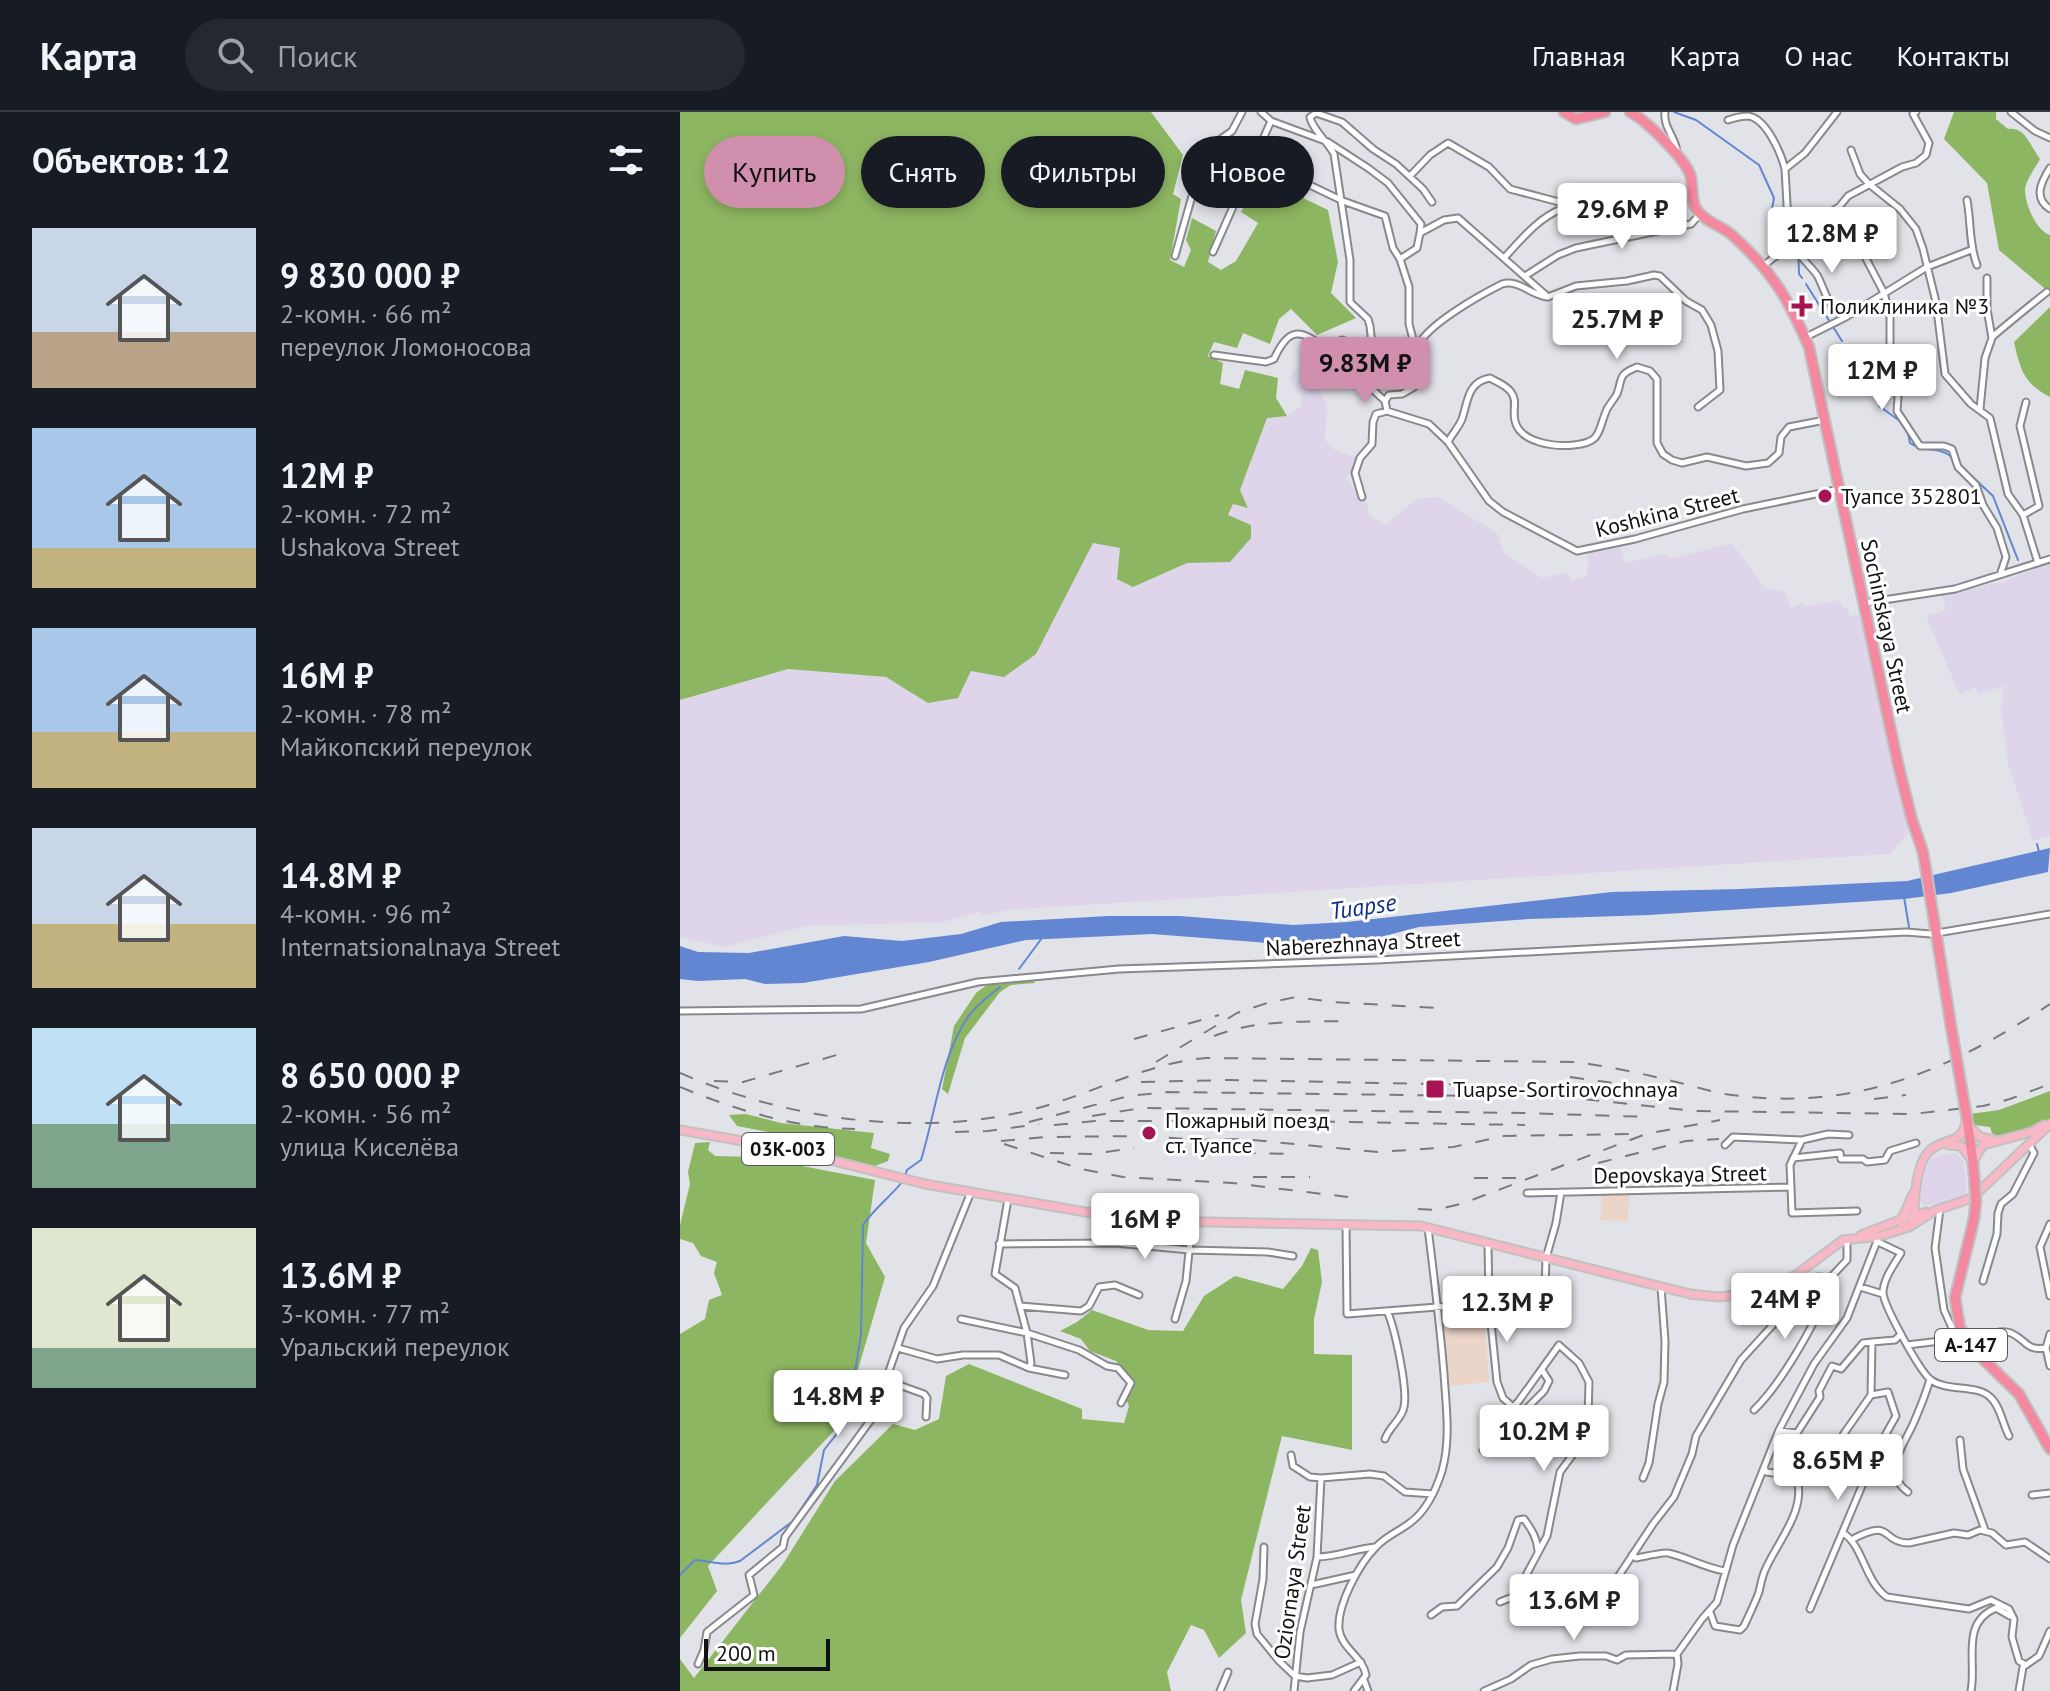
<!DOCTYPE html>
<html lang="ru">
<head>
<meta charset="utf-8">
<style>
  body { margin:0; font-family:"PT Sans",sans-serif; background:#242831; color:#f1f3f6; height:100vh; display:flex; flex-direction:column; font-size:30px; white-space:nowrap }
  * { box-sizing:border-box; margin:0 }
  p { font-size:26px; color:#9ea1a6 }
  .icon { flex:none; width:44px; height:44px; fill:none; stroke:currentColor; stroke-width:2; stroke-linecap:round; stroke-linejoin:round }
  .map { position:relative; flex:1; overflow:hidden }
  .panel { display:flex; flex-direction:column; background:#171b24; width:680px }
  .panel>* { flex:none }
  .guide { position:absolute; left:24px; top:24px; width:760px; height:72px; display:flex; gap:16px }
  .scale { position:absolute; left:24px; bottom:20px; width:126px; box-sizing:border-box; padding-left:8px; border:4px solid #121214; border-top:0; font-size:22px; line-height:28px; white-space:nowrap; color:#121214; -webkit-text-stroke:6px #fff; paint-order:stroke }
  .price { position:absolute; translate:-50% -68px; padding:0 18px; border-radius:8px; background:#fff; color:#222; font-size:26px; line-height:52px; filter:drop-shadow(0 2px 4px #0008) }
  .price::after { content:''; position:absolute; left:50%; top:48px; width:24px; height:18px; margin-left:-12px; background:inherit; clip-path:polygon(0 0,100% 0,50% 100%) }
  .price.current { background:#cf8fad; color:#111 }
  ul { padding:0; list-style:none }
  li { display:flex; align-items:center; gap:24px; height:200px; padding:0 32px }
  li span { display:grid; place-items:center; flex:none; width:224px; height:160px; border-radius:0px; color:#555 }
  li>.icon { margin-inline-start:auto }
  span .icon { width:96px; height:96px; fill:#fffc; stroke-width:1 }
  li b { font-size:34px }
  h2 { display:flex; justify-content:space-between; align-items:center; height:96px; padding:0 32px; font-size:34px }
  .pill { padding:0 28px; border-radius:36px; background:#171b24; box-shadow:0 4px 12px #0003; font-size:28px; line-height:72px }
  .pill.current { background:#cf8fad; color:#111 }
  header { display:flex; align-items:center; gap:48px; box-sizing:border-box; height:112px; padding:0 40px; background:#171b24; border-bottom:2px solid #363941 }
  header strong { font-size:38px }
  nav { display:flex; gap:44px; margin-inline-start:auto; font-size:28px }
  .search { width:560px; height:72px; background:#242831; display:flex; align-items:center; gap:20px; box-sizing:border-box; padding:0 28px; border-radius:44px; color:#9ea1a6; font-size:30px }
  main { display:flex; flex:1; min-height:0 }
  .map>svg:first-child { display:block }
  .industrial { fill:#ded5ea }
  .education { fill:#ebd4c8 }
  .forest { fill:#8db662 }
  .water { fill:#6286d1 }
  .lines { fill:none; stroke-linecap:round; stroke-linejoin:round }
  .stream { stroke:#6286d1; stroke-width:2 }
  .minor-casing { stroke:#87898e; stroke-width:9 }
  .major-casing { stroke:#c1c1c2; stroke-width:11 }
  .highway-casing { stroke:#c1c1c2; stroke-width:13 }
  .minor { stroke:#fff; stroke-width:5 }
  .major { stroke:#f8b8c5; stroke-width:7 }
  .highway { stroke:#f4889f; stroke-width:9 }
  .rail { stroke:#797a7e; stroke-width:2; stroke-dasharray:14 14; stroke-linecap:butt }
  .highway-bridge-casing { stroke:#c1c1c2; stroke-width:13; stroke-linecap:butt }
  .highway-bridge { stroke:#f4889f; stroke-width:9 }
  .poi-dot { fill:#a61453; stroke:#fff; stroke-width:3 }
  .labels { text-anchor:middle; stroke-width:6; stroke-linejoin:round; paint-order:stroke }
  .shield { fill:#fff; stroke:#59595a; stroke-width:2 }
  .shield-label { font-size:20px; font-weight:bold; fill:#121214 }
  .poi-label { font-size:22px; fill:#121214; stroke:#fff; text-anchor:start }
  .street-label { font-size:22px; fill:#121214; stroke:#fff }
  .water-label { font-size:24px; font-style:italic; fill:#0c2e85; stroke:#fff }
</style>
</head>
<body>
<header>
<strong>Карта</strong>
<div class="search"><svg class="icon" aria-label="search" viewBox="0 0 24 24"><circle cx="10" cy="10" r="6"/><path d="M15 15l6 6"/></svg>Поиск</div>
<nav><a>Главная</a><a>Карта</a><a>О нас</a><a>Контакты</a></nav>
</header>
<main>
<section class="panel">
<h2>Объектов: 12<svg class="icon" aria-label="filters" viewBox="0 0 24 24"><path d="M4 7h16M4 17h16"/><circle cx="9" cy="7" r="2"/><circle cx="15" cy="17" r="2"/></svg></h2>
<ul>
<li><span style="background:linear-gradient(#c9d6e8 65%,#b9a48a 0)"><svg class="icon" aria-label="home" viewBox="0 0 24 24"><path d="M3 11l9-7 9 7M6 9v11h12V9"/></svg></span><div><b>9 830 000 ₽</b><p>2-комн. · 66 m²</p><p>переулок Ломоносова</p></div></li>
<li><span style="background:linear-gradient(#a9c7e8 75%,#c2b280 0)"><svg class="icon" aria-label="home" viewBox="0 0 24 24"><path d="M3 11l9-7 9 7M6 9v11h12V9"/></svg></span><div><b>12M ₽</b><p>2-комн. · 72 m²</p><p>Ushakova Street</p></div></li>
<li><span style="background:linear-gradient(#a9c7e8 65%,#c2b280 0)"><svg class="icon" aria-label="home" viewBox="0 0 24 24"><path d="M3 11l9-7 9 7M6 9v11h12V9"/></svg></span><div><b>16M ₽</b><p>2-комн. · 78 m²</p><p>Майкопский переулок</p></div></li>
<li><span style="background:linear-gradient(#c9d6e8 60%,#c2b280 0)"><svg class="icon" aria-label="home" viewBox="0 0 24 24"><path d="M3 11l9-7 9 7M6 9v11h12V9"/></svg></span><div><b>14.8M ₽</b><p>4-комн. · 96 m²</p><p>Internatsionalnaya Street</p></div></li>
<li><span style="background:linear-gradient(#bfe0f5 60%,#7fa58c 0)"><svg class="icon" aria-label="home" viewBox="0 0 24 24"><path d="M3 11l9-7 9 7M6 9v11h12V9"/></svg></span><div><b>8 650 000 ₽</b><p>2-комн. · 56 m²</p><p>улица Киселёва</p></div></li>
<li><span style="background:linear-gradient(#dfe7d0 75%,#7fa58c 0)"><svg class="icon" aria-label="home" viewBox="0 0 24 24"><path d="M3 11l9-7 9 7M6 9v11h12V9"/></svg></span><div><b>13.6M ₽</b><p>3-комн. · 77 m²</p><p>Уральский переулок</p></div></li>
</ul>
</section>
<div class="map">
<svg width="1370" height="1579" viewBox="0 0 1370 1579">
  <rect width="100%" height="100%" fill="#e1e3e8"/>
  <path class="industrial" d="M617,256L635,269L647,294L645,328L655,338L677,346L672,361L666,364L679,385H685L690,404L706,412L738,386L758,385L817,421L824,441L862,466L888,460L891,468L906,464L909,450L908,441L941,435L945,451L984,442L990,447L1052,431L1085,476L1105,480L1111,496L1123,491L1126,495L1160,488L1163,496H1166L1171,504L1185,501L1230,719L1210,742L326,798L303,804L299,800L263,810L126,814L44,835L0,825V588L108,557L206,565L248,591L291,559L356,542L413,431L440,435L453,475L507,451L550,450L548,404L552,392L568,395L560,378L587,306L607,304L621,295L622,284L608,267Z
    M1370,451V724L1353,729L1328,652L1321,597L1324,574L1299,582L1295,575L1280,583L1246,504L1266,498L1262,482L1323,470Z
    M1270,1041L1277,1042L1284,1050L1287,1082L1260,1092L1243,1093L1238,1086L1246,1055L1251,1046Z"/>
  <path class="education" d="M922,1083H949L948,1109L920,1108Z
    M804,1194L809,1270L770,1274L762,1199Z"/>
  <path class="forest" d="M0,0H471L503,43L493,82L501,87L490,148L504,155L511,138L506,128L512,106L536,119L528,150L541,158L556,149L578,111L561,100L579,65L648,98L658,150L651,181L676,206L637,223L611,197L599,207L590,232L563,221L557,236L534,230L528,244L543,251L540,272L559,277L565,258L598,266L596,286L607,304L587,306L560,378L568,396L553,392L548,403L571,413V426L550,450L507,451L453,475L437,467L440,436L413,431L356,542L324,565L291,559L278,586L248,591L206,565L108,557L0,588Z
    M1274,0H1316V7L1328,17C1346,15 1350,34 1360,47C1356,55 1346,68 1345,77C1345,93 1356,118 1370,123V181L1319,138L1307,71L1264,27Z
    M1370,195V285C1344,272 1340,257 1334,230Z
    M353,868L355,871L331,873L320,880L285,926L268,982L262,977L274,914L296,881L307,873Z
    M1370,979V1008L1350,1018L1313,1024L1310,1015L1294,1013L1290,1002L1319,998Z
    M66,1002L101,1011L194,1021L191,1036L210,1042L208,1049L195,1054L95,1028L88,1020L57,1014L49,1003Z
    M30,1030L28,1038L35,1044L75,1045L195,1068L186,1131L205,1165L163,1309L28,1454L37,1479L0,1526V1222L25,1207L29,1188L42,1183L34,1161L37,1150L21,1144L13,1131L0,1127V1113L10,1072L8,1060L15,1031Z
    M631,1136L638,1138L642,1170L634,1207V1242L672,1243V1338L602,1324L561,1488L566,1521L539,1546L524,1518L511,1513L487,1560L491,1579H0V1547L14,1566L103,1452L155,1369L213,1312L235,1318L259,1307L266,1264L289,1252L402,1297V1307L444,1311L449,1294L444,1283L451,1268L436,1249L410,1239L401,1227L380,1219L397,1210L412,1198L468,1218L503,1219L524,1184L555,1164L603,1177L622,1154Z"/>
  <path class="water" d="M1370,736L1368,760L1271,781L1224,787L969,803L849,807L739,815L689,828L601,832L472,822L346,828L249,850L123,871L85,872L65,867L18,869L0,867V834L18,840L69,841L164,824L222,829L281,822L321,810L428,804H500L613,813L667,810L932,780L1060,777L1227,769Z"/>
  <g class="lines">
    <path class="stream" d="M994,0L1016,8L1079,53L1094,86L1089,113L1118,129L1119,162L1122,166
      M1126,172L1162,229
      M1199,294L1224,312
      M1228,321L1230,331C1243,341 1261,334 1273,346
      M1281,354L1313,384L1338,448
      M1357,732L1359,740
      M1224,785L1229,815
      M339,857L362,826
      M225,1064L227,1058L241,1048C255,1003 261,944 288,905C295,894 309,884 320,875
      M0,1463L15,1448C30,1449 45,1455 60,1449L113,1409L137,1373L144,1338L167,1309L181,1223L183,1113C194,1097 210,1085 222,1070"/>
    <g class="minor-casing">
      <path id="minor" d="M581,0L591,9L648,30L688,56L708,71L741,112L740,121L764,108L778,106L868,185
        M985,0C983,16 996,25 997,40
        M1331,0L1355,19L1370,26
        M1048,8C1054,6 1062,4 1068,4C1086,6 1101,41 1105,57L1109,128L1105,137L1083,154
        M538,29L663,89L705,104L713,136L720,147L729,175V212L740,254L739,268L734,275L722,282L709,283L705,289L707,299
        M1171,38L1180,62L1189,72L1220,97L1236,117L1243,137L1256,190L1265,262L1291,292L1310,306L1328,382L1343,403L1358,451
        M1370,56C1361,70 1353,86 1370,97
        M1105,57L1125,41L1157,0
        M730,64L750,43L768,31L809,55L830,77L879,90L884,95
        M1287,88C1291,109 1289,133 1297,153
        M1159,95L1204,181L1210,204V235L1218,286L1217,299L1240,334H1264L1272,337L1278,355L1296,373L1303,393L1317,416L1326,445L1320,463
        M1109,116L1119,117L1132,111L1159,95L1168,84L1222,55L1236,51L1246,43L1249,31L1233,2L1236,0
        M533,140L591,9
        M1120,143C1125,150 1132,156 1137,163C1145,177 1148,198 1165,205
        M495,144L522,49L538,29L552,19L562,0
        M824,146C841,128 857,107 881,97C894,91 910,92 923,88L927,81
        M720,147L737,136L740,121
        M845,164L878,143L896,136L1011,112L1020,102
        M868,185L896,174L947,169L974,163L980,164L1006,189L1022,198L1031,213L1038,239L1040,278L1018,295
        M1126,225L1166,205L1247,155L1291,138
        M1312,225C1331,209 1348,195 1367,180
        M737,237C742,215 802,182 822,172C838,167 851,183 867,185
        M534,243L586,250L594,247C608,216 620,215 646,237L662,228L685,238L694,249
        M705,289L691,276L694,250L690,214L688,207L670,190V148L654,42C648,30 632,17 630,5L636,1L662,10L693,37L716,52L743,77L752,90
        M1300,297L1305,246L1312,226L1307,197V166
        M768,330C772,322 779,315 782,307C788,290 787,270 810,266C817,270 826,273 831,280C838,289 832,299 835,309C840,331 875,335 894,333C923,330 917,319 927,297C930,292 934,287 937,282C943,266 937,263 957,255L970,259L977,267V331L983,342L992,348L1002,351L1027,345L1066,354L1088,351L1099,341L1101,325L1109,315L1145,308
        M682,385L675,361L680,346L692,332L693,310L696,302L707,299L749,312L768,330L809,389L823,400L897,439L955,427L1063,397L1160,377
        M1343,403L1359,394L1340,314L1346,290
        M1184,491L1275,477L1370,447
        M0,899L181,897L298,870L439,857L697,848L1226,820L1251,822L1370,802
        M1045,1033L1053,1025L1122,1028L1148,1022L1169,1023
        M1113,1046L1160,1041L1161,1047H1183L1187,1050L1205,1048L1210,1039L1236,1031
        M1111,1075L1110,1053L1122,1028
        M847,1081L1111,1075L1112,1101L1177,1099
        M328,1087L315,1162L335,1176L347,1221L351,1251L349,1256
        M1370,1112L1360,1135L1370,1184
        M666,1113L667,1202L809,1191
        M1198,1130L1221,1141C1214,1153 1203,1167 1203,1181C1204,1194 1240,1260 1251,1268C1268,1280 1296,1272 1310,1285C1320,1293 1323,1313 1329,1324
        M319,1132L435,1131L510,1138L588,1140L613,1144
        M808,1132L809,1191L817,1270L823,1286L833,1295L838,1290L879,1233L899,1251L909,1270L908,1305L894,1341L880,1360L867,1424L835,1484L820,1490
        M1303,1169L1317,1122L1318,1101L1321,1092L1333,1082L1354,1041L1349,1032
        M1180,1175L1203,1182
        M340,1194L401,1199L409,1194L419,1175L435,1173L459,1183
        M281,1207L347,1221L399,1238L427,1254L438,1256L451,1271L441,1291
        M495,1207L506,1169L512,1110
        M864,1209L866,1146L876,1111L881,1080
        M1370,1222L1366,1236L1370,1254
        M1298,1227C1308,1223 1320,1217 1331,1221C1347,1228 1345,1239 1366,1236
        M1227,1233L1277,1227L1264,1198L1255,1136L1260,1097
        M218,1236L257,1247L283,1243H319L349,1256L385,1263
        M205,1268L244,1282L247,1286L246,1305
        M1074,1298C1100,1273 1144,1201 1150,1166
        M844,1299L864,1279L869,1269L862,1258
        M1100,1319L1117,1321L1140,1285L1139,1279L1152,1254L1161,1257L1183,1231L1192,1230
        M705,1327C709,1315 722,1307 724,1295C728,1277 715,1218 708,1201
        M1280,1328L1283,1357L1305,1418
        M803,1338L821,1315L844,1299L834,1294
        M611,1343L613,1354L630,1365L641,1366L690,1362L704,1364L725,1380L753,1382
        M1145,1359L1163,1323L1191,1283L1192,1230L1215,1228L1221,1222
        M963,1366L969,1351L978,1292L984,1270L985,1229L981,1175
        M1228,1380C1200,1360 1225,1332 1234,1310C1240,1296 1246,1282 1250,1267
        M1352,1383L1370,1381
        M1163,1421C1183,1433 1185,1470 1207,1485L1289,1497L1311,1488L1329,1497L1334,1507L1332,1525L1339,1549L1344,1552
        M1171,1428C1214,1405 1199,1430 1229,1431L1274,1421L1288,1423L1300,1418L1312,1421L1326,1433L1345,1430L1370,1447
        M584,1435L583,1467L575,1512L577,1522L599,1549L615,1564L627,1566L652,1563L681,1550
        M952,1443L956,1446C962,1445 984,1440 988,1441C1007,1445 1025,1456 1045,1459
        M637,1445C657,1445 674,1437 695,1435
        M631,1473L676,1463
        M835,1484L873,1492L888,1487L913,1486L932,1474L973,1412L994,1385L1012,1342L1016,1324L1061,1248L1131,1171L1138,1165L1150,1166L1167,1148V1127
        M1130,1497L1198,1336L1216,1304L1208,1280L1191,1283
        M1030,1500L1035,1514L1060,1518L1064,1514C1069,1503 1075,1491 1079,1480C1081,1471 1082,1464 1086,1456C1098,1429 1128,1396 1116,1364L1086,1360L1084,1355
        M751,1503L762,1495L777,1494L817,1455L828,1436L838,1408L844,1407C852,1418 857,1426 858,1439
        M18,1552L24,1538L27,1520L74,1483L69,1463L103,1435L105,1425L193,1305L224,1216L253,1174L291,1080
        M684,1568L688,1579
        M540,1579L548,1560
        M614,1579L620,1520L637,1445L641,1366
        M674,1579L686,1563C683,1545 661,1536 659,1517C657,1493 679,1452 696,1435C706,1424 720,1419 731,1410C747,1398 756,1378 762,1359C771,1327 766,1294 764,1262C760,1213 754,1164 748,1116
        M804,1579L831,1567L851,1553L872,1547L900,1544H926L937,1548L946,1543L997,1542
        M993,1579L998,1552L997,1542L1022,1507L1037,1490L1053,1433L1099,1318L1134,1252L1167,1206L1199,1124
        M1291,1579C1297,1549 1280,1511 1316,1496L1330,1504
        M1339,1579L1343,1555L1359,1544L1370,1519"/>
    </g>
    <g class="major-casing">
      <path id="major" d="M1289,1014L1300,1025L1312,1027
        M0,1018L102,1036L245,1072L417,1102L477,1109L741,1114L1010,1182L1039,1185L1082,1180L1116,1163L1163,1128L1200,1124L1229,1115L1254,1099L1292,1086L1370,1012
        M1268,1033L1281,1034L1292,1048
        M1294,1048L1303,1033L1351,1020L1364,1013
        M1246,1100L1222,1107L1221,1109L1224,1114L1229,1115L1234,1109C1234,1091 1235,1047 1253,1036C1268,1026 1282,1031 1286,1010
        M1181,1123L1222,1107L1233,1082"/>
    </g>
    <g class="highway-casing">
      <path id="highway" d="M884,0L896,7L925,0
        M950,0C966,8 1003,45 1010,62C1014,74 1010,88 1017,98C1025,110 1042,114 1052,123C1092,159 1108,186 1129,235L1218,652L1232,708L1243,740L1271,914
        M1287,1007L1293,1050
        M1294,1107L1275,1186L1280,1216L1300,1244L1339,1282L1370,1337"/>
    </g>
    <use href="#minor" class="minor"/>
    <use href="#major" class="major"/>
    <use href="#highway" class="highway"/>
    <path class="rail" d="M534,924C578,907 623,910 670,909
      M454,927L539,903
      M476,950L557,901L587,891L616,885L652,890L757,896
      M0,961C108,1008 243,1027 358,996C414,981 467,951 526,946L897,950C929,955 961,961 992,969C1010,973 1028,979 1045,982C1172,1001 1267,960 1370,892
      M890,965L993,979
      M34,969L63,970L160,942
      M461,970L550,968L901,975
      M0,975C57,998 113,1016 175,1017
      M1194,987L1226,983
      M412,1004L462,996L842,1001L971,1005
      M613,1009L845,1013
      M349,1010L449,984L488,980L885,985L1015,999L1233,1002L1303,994L1330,987L1370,972
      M374,1013L415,1009H521
      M509,1013L625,1015
      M275,1020L308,1019L359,1012
      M321,1029L366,1025L467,1024L518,1028L562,1027L698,1040L773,1035L824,1024L952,1022
      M324,1032L401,1057L443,1065L552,1071L668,1085
      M534,1035L568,1041L610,1042
      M370,1041L412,1042L454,1036
      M918,1051L1006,1029L1039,1027
      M573,1065H630
      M794,1066H837
      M738,1097L756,1098L784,1091L966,1022L1040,1008"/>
    <g class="highway-bridge-casing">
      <path id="highway-bridge" d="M1271,914L1287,1007
        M1293,1050L1296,1089L1294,1107"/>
    </g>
    <use href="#highway-bridge" class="highway-bridge"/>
  </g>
  <g class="poi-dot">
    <path d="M1118 182h8v8h8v8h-8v8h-8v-8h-8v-8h8z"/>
    <circle cx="1145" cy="384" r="8"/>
    <rect x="745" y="967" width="20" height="20" rx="4"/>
    <circle cx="469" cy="1021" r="8"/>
  </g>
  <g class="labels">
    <g class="shield">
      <rect x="62" y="1021" width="92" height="32" rx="6"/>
      <rect x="1255" y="1217" width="72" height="32" rx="6"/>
    </g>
    <g class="shield-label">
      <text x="108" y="1044">03К-003</text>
      <text x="1291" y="1240">А-147</text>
    </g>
    <g class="poi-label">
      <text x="1140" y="202">Поликлиника №3</text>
      <text x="1161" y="392">Туапсе 352801</text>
      <text x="773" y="985">Tuapse-Sortirovochnaya</text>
      <text x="485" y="1016">Пожарный поезд<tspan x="485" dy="25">ст. Туапсе</tspan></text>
    </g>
    <g class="street-label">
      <text transform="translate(987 400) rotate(-14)" y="8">Koshkina Street</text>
      <text transform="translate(1207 514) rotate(78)" y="8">Sochinskaya Street</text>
      <text transform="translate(683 831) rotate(-3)" y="8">Naberezhnaya Street</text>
      <text transform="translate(1000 1062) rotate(-1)" y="8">Depovskaya Street</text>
      <text transform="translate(612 1470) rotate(-82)" y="8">Oziornaya Street</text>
    </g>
    <g class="water-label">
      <text transform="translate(683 795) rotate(-8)" y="8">Tuapse</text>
    </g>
  </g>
</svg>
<div class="scale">200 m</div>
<b class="price" style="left:942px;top:139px">29.6M ₽</b>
<b class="price" style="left:1152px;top:163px">12.8M ₽</b>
<b class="price" style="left:937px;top:249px">25.7M ₽</b>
<b class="price current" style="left:685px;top:293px">9.83M ₽</b>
<b class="price" style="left:1202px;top:300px">12M ₽</b>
<b class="price" style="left:465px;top:1149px">16M ₽</b>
<b class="price" style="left:1105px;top:1229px">24M ₽</b>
<b class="price" style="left:827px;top:1232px">12.3M ₽</b>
<b class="price" style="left:158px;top:1326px">14.8M ₽</b>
<b class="price" style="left:864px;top:1361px">10.2M ₽</b>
<b class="price" style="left:1158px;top:1390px">8.65M ₽</b>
<b class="price" style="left:894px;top:1530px">13.6M ₽</b>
<div class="guide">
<a class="pill current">Купить</a>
<a class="pill">Снять</a>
<a class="pill">Фильтры</a>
<a class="pill">Новое</a>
</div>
</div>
</main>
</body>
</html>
